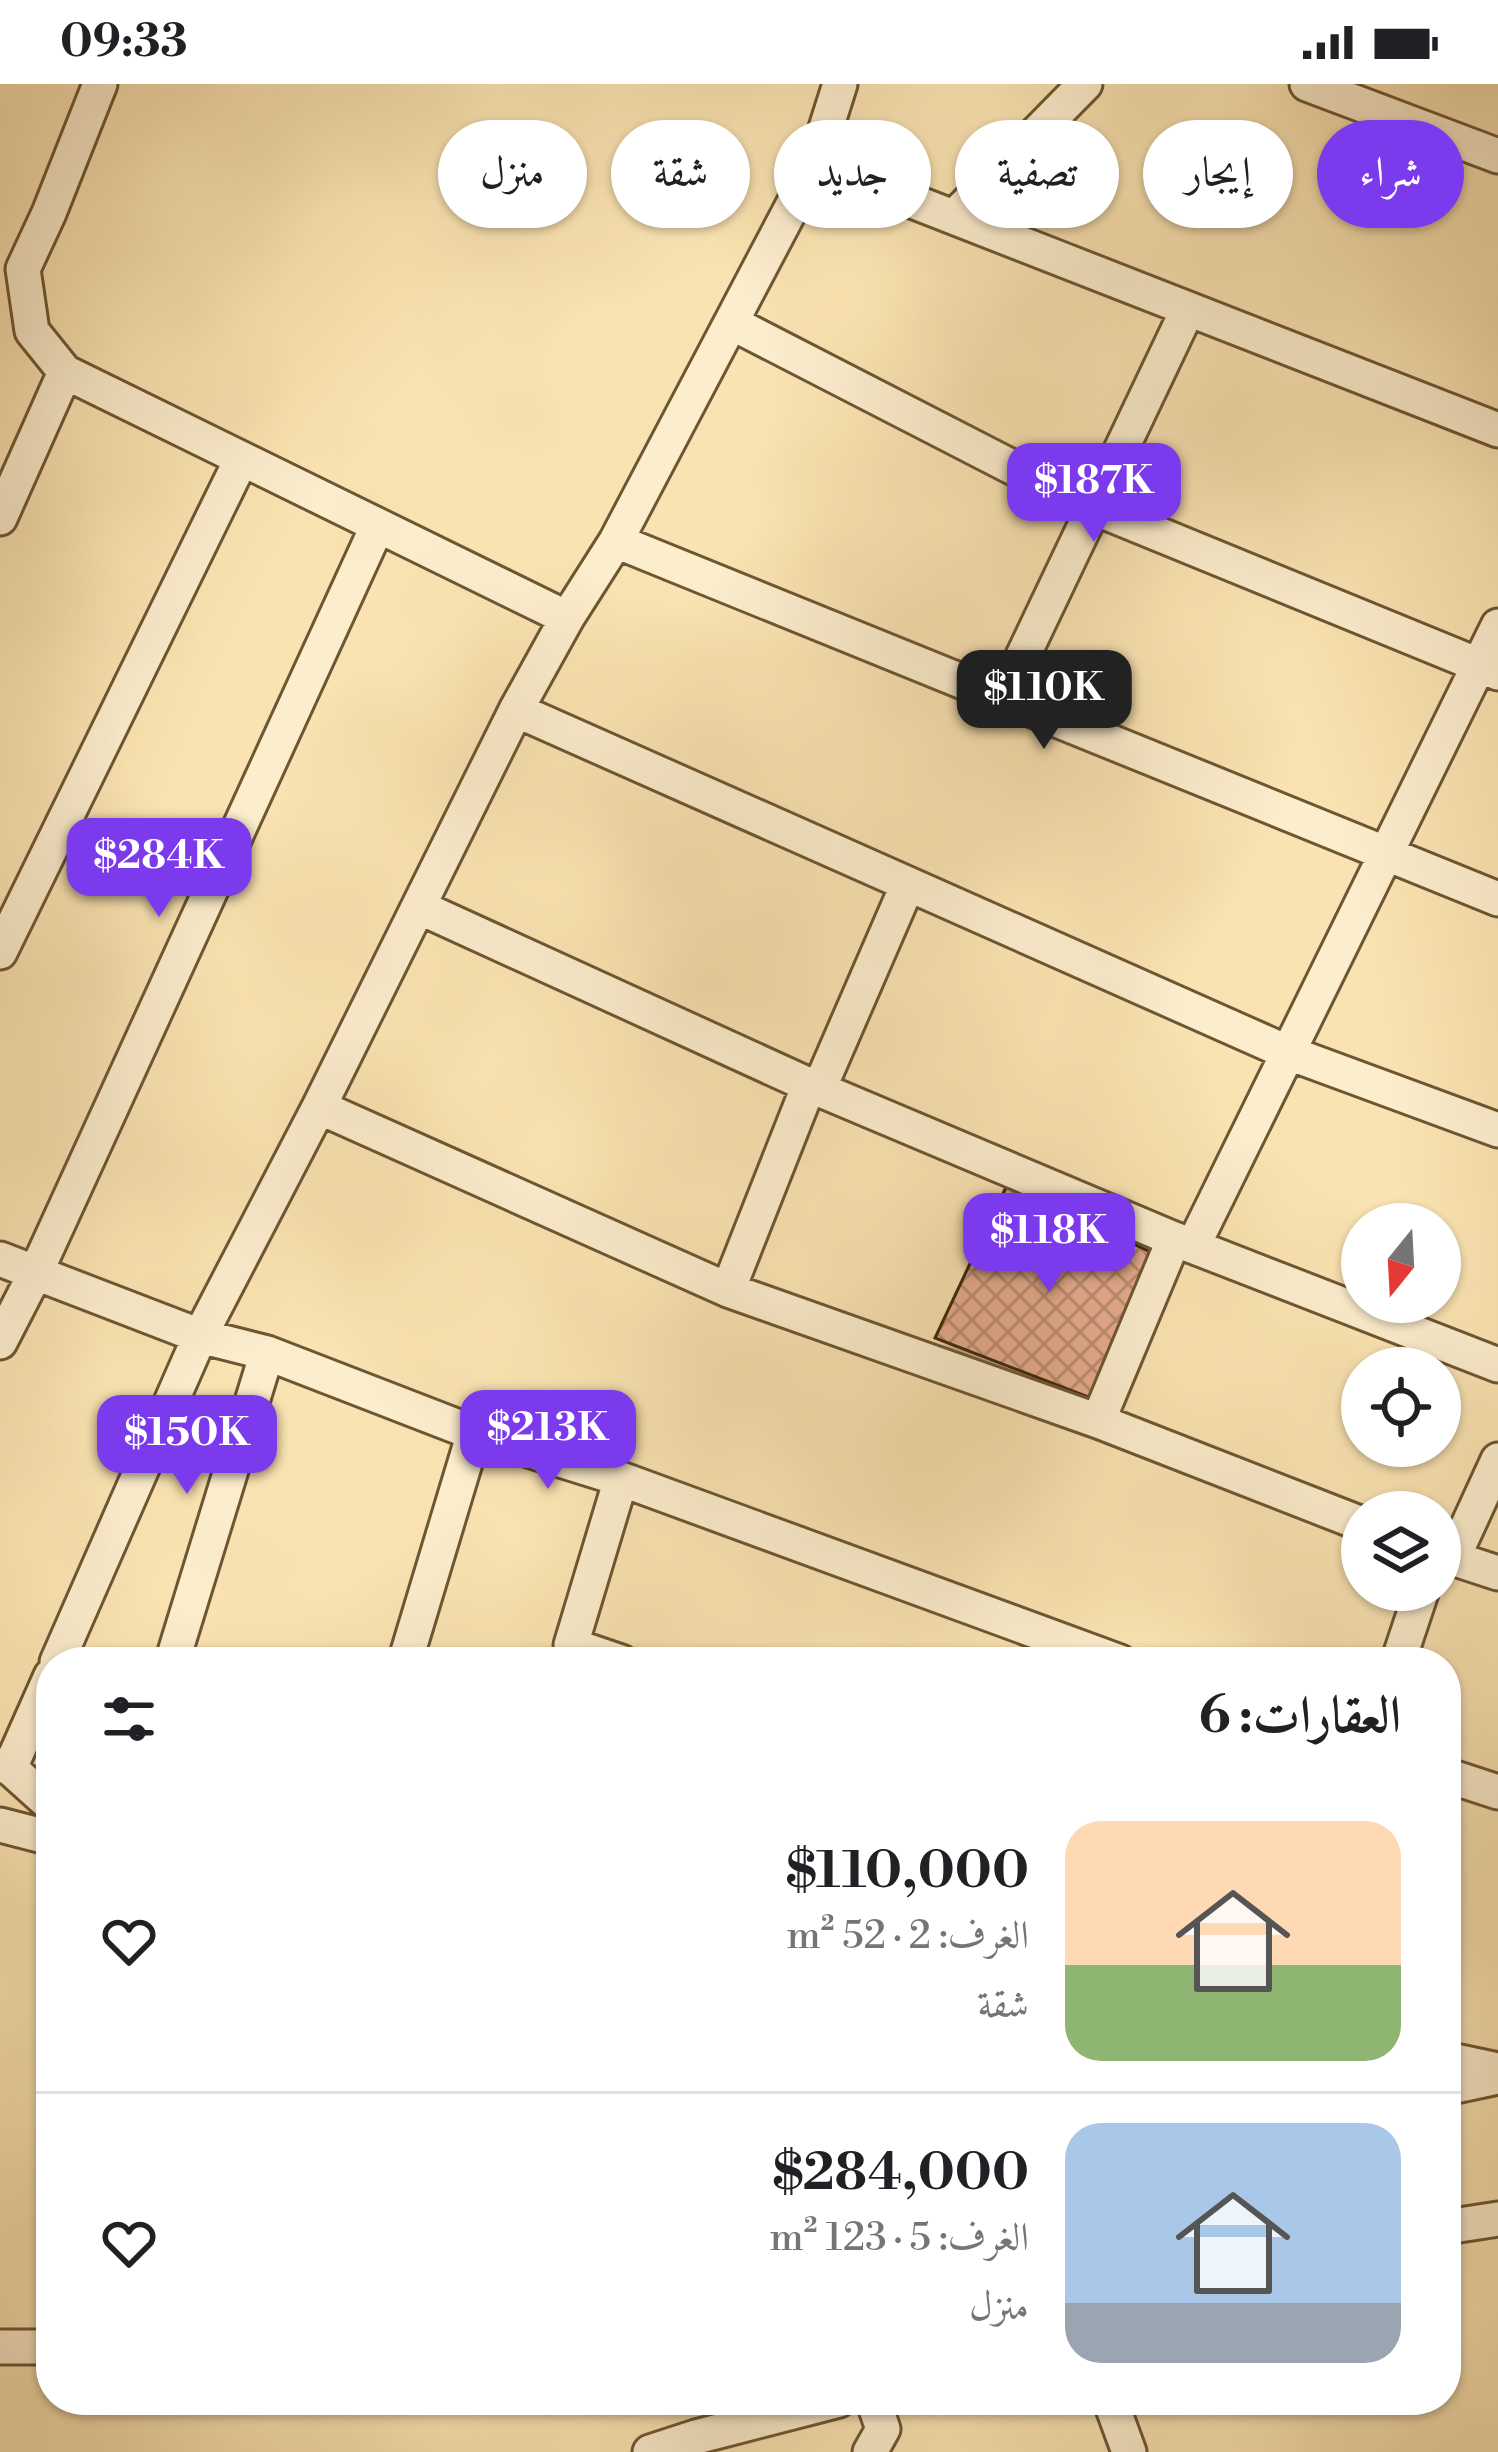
<!DOCTYPE html>
<html lang="ar">
<head>
<meta charset="utf-8">
<style>
  body { margin:0; font-family:"Libre Bodoni",Amiri,serif; background:#f6f6f6; color:#202124; direction:rtl; height:100vh; display:flex; flex-direction:column; font-size:45px; white-space:nowrap }
  * { box-sizing:border-box; margin:0 }
  p { font-size:39px; color:#757577 }
  .icon { flex:none; width:66px; height:66px; fill:none; stroke:currentColor; stroke-width:2; stroke-linecap:round; stroke-linejoin:round }
  .map { position:relative; flex:1; overflow:hidden; direction:ltr }
  .sheet { position:absolute; left:36px; top:1563px; width:1425px; height:768px; display:flex; flex-direction:column; background:#fff; border-radius:48px; box-shadow:0 3px 9px #0004; direction:rtl }
  .sheet>* { flex:none }
  .banner { position:absolute; left:36px; top:36px; width:1428px; height:108px; direction:rtl; display:flex; gap:24px }
  .needle { width:78px; rotate:198deg }
  .controls { position:absolute; left:1341px; top:1119px; display:grid; gap:24px }
  .controls a { display:grid; place-items:center; width:120px; height:120px; border-radius:50%; background:#fff; box-shadow:0 3px 9px #0004; font-size:60px }
  .price { position:absolute; translate:-50% -102px; padding:0 27px; border-radius:24px; background:#7c3aed; color:#fff; font-size:39px; line-height:78px; filter:drop-shadow(0 3px 6px #0008) }
  .price::after { content:''; position:absolute; left:50%; top:72px; width:36px; height:27px; margin-left:-18px; background:inherit; clip-path:polygon(0 0,100% 0,50% 100%) }
  .price.current { background:#222; color:#fff }
  ul { padding:0; list-style:none }
  li { display:flex; align-items:center; gap:36px; height:300px; padding:0 60px }
  li+li { border-top:3px solid #e0e0e0 }
  li span { display:grid; place-items:center; flex:none; width:336px; height:240px; border-radius:36px; color:#555 }
  li>.icon { margin-inline-start:auto }
  span .icon { width:144px; height:144px; fill:#fffc; stroke-width:1 }
  li b { font-size:51px }
  h2 { display:flex; justify-content:space-between; align-items:center; height:144px; padding:0 60px; font-size:51px }
  .chip { padding:0 42px; border-radius:54px; background:#fff; box-shadow:0 3px 9px #0004; font-size:42px; line-height:108px }
  .chip.current { background:#7c3aed; color:#fff }
  .status { display:flex; justify-content:space-between; align-items:center; height:84px; padding:0 60px; background:#fff; direction:ltr }
  .status svg { height:33px; fill:currentColor }
  .map>svg:first-child { display:block }
  .building { fill:url(#building-cross-hatch); stroke:#3f2708; stroke-width:3; filter:url(#shadow) }
  .lines { fill:none; stroke-linecap:round; stroke-linejoin:round }
  .minor-casing { stroke:#6e5632; stroke-width:39 }
  .minor { stroke:#fcedcd; stroke-width:33 }
</style>
</head>
<body>
<div class="status"><b>09:33</b><svg viewBox="0 0 49 12"><path d="M0 12V9h3v3zM5 12V6h3v6zM10 12V3h3v9zM15 12V0h3v12zM26 1h20v11H26zM47 4h2v5h-2z"/></svg></div>
<div class="map">
<svg width="1498" height="2368" viewBox="0 0 1498 2368">
  <defs>
    <pattern id="building-cross-hatch" width="8" height="8" patternUnits="userSpaceOnUse" patternTransform="scale(3)"><rect width="8" height="8" fill="#e6ac8d"/><path d="M0 0l8 8M0 8l8-8" fill="none" stroke="#bc8c71"/></pattern>
    <filter id="shadow"><feDropShadow dx="11" dy="11" stdDeviation="6" flood-color="#0004"/></filter>
  </defs>
  <rect width="100%" height="100%" fill="#fae3b2"/>
  <filter id="stains"><feTurbulence type="fractalNoise" baseFrequency=".00167" numOctaves="4"/><feColorMatrix values="0 0 0 0 .2 0 0 0 0 .09 0 0 0 0 .02 0 0 0 .5 -.17"/></filter>
  <radialGradient id="worn" r=".72"><stop offset=".6" stop-color="#630" stop-opacity="0"/><stop offset="1" stop-color="#630" stop-opacity=".3"/></radialGradient>
  <path class="building" d="M1007,1101L1157,1171L1101,1318L935,1254Z"/>
  <g class="lines">
    <g class="minor-casing">
      <path id="minor" d="M1307,0L1498,72
        M815,79L1498,346
        M954,133L1085,0
        M732,239L1080,418L1498,589
        M0,434L65,288
        M616,457L1498,815
        M567,534L616,457L815,79L840,0
        M1003,614L1188,225
        M516,626L1289,969L1498,1046
        M419,823L809,1001L1174,1155L1498,1281
        M0,868L241,376
        M819,1005L908,800
        M319,1023L728,1206L1098,1337L1362,1440
        M1193,1162L1498,542
        M0,1175L200,1252L267,1269L474,1349L621,1395L1120,1578
        M728,1206L809,1001
        M0,1258L36,1188L377,443
        M1098,1337L1174,1155
        M621,1395L571,1561L621,1578
        M1440,1470L1498,1489
        M1453,1474L1498,1376
        M57,1578L200,1252L319,1023L516,626L567,534L65,288L32,247L23,185L49,129L100,0
        M172,1578L267,1269
        M405,1578L474,1349
        M1398,1578L1422,1506
        M0,1681L10,1684L51,1721
        M10,1684L51,1592
        M1446,1691L1498,1708
        M0,1741L51,1754
        M1446,1975L1498,1986
        M1446,2004L1498,1993
        M1446,2143L1498,2135
        M0,2263H51
        M1110,2316L1129,2368
        M650,2368L696,2353L839,2316
        M870,2368L883,2345L873,2316"/>
    </g>
    <use href="#minor" class="minor"/>
  </g>
  <rect width="100%" height="100%" filter="url(#stains)"/>
  <rect width="100%" height="100%" fill="url(#worn)"/>
</svg>
<div class="controls">
<a><svg class="needle" viewBox="-14 -14 28 28"><path d="M0-13l5 13h-10z" fill="#e53935"/><path d="M0 13l5-13h-10z" fill="#757577"/></svg></a>
<a><svg class="icon" aria-label="locate" viewBox="0 0 24 24"><circle cx="12" cy="12" r="6"/><path d="M12 2v4M12 18v4M2 12h4M18 12h4"/></svg></a>
<a><svg class="icon" aria-label="layers" viewBox="0 0 24 24"><path d="M12 4l9 5-9 5-9-5zM3 14l9 5 9-5"/></svg></a>
</div>
<b class="price" style="left:1094px;top:461px">$187K</b>
<b class="price current" style="left:1044px;top:668px">$110K</b>
<b class="price" style="left:159px;top:836px">$284K</b>
<b class="price" style="left:1049px;top:1211px">$118K</b>
<b class="price" style="left:548px;top:1408px">$213K</b>
<b class="price" style="left:187px;top:1413px">$150K</b>
<div class="banner">
<a class="chip current">شراء</a>
<a class="chip">إيجار</a>
<a class="chip">تصفية</a>
<a class="chip">جديد</a>
<a class="chip">شقة</a>
<a class="chip">منزل</a>
</div>
<section class="sheet">
<h2>العقارات: 6<svg class="icon" aria-label="filters" viewBox="0 0 24 24"><path d="M4 7h16M4 17h16"/><circle cx="9" cy="7" r="2"/><circle cx="15" cy="17" r="2"/></svg></h2>
<ul>
<li><span style="background:linear-gradient(#ffd9b3 60%,#8fb573 0)"><svg class="icon" aria-label="home" viewBox="0 0 24 24"><path d="M3 11l9-7 9 7M6 9v11h12V9"/></svg></span><div><b>$110,000</b><p>الغرف: 2 · 52 m²</p><p>شقة</p></div><svg class="icon" aria-label="heart" viewBox="0 0 24 24"><path d="M12 20l-8-8c-3-5 5-10 8-4 3-6 11-1 8 4z"/></svg></li>
<li><span style="background:linear-gradient(#a9c7e8 75%,#9aa5b1 0)"><svg class="icon" aria-label="home" viewBox="0 0 24 24"><path d="M3 11l9-7 9 7M6 9v11h12V9"/></svg></span><div><b>$284,000</b><p>الغرف: 5 · 123 m²</p><p>منزل</p></div><svg class="icon" aria-label="heart" viewBox="0 0 24 24"><path d="M12 20l-8-8c-3-5 5-10 8-4 3-6 11-1 8 4z"/></svg></li>
</ul>
</section>
</div>
</body>
</html>
